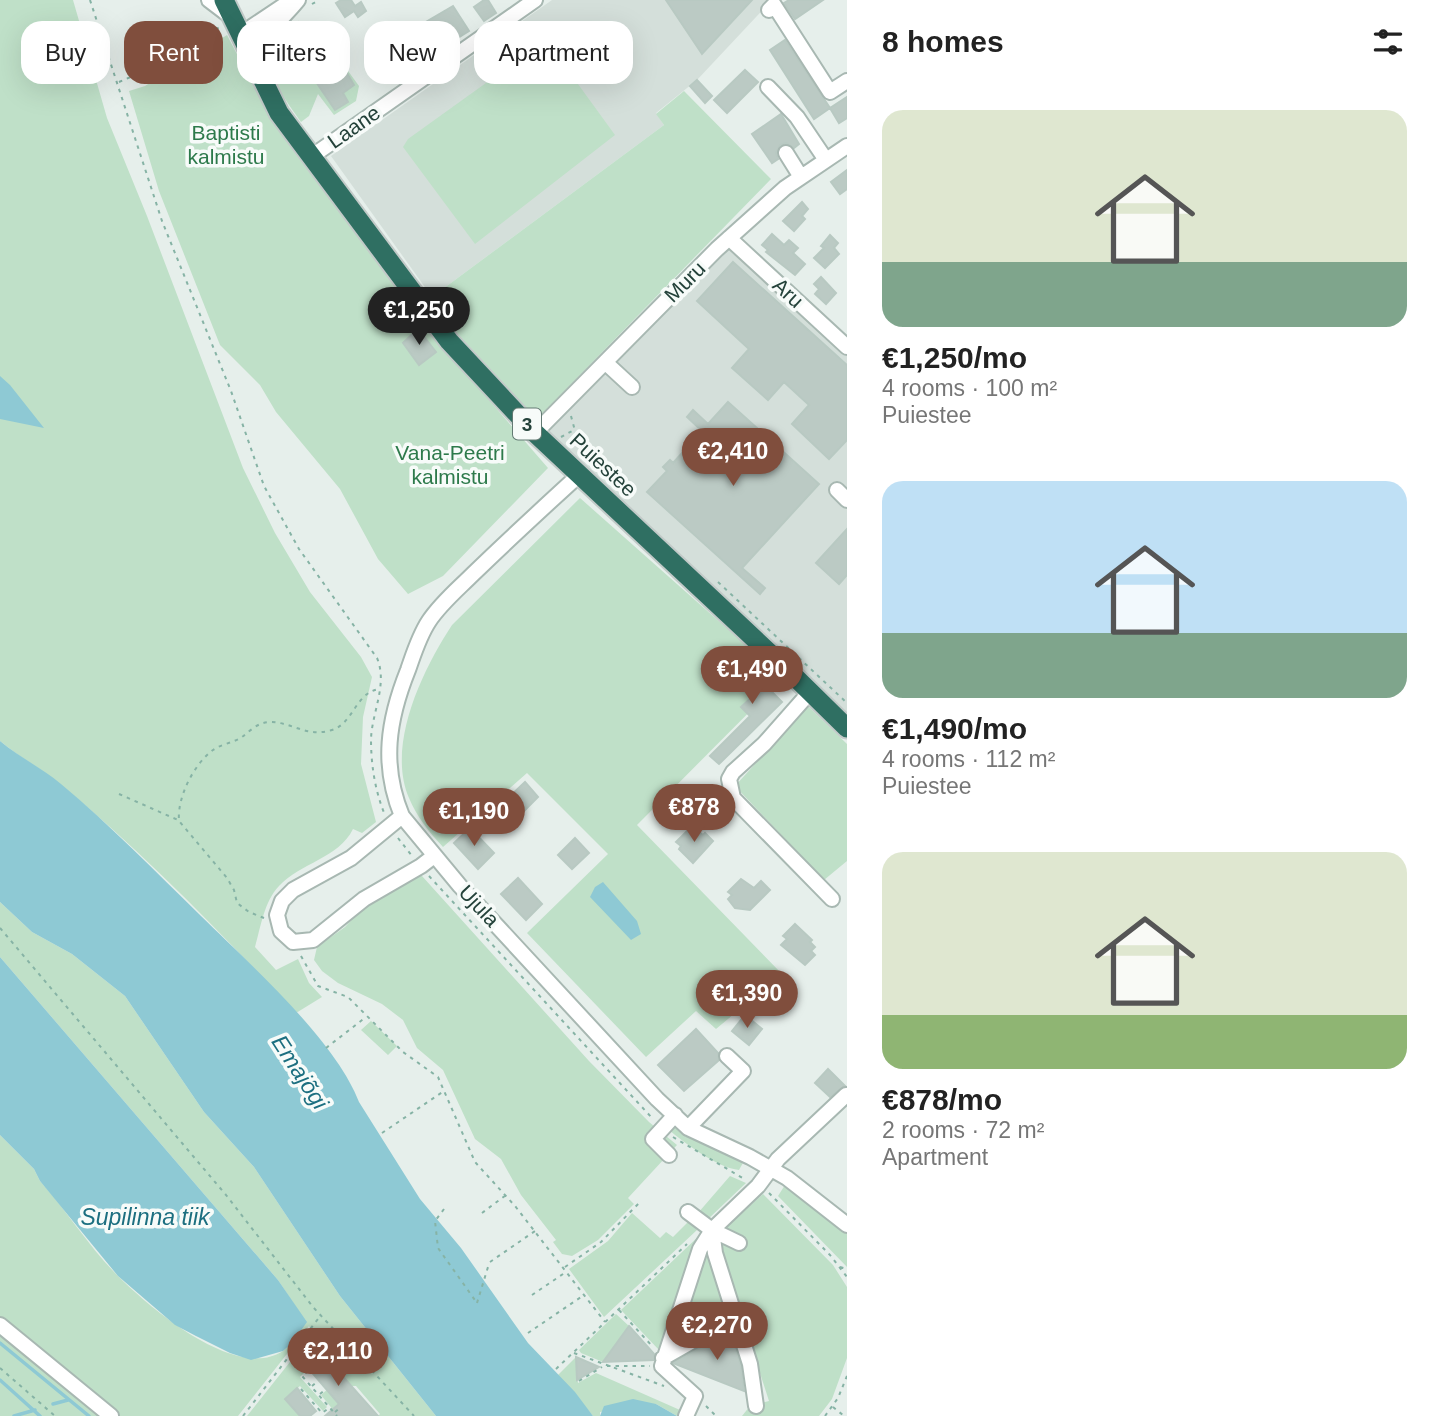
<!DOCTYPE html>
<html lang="en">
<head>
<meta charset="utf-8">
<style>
  body { margin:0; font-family:Helvetica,sans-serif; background:#f6f6f6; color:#222; height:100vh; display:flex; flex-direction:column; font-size:26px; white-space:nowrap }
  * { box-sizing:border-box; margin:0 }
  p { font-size:23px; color:#767676 }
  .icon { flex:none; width:38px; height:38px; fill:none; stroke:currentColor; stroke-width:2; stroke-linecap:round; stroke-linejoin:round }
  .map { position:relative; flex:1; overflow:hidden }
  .sheet { display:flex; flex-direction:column; background:#fff; width:595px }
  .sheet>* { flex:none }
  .hud { position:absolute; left:21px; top:21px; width:665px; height:63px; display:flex; gap:14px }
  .price { position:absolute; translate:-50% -60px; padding:0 16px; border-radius:24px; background:#804e3d; color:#fff; font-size:23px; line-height:46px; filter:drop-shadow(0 2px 4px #0008) }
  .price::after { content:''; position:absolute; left:50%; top:42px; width:21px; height:16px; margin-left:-10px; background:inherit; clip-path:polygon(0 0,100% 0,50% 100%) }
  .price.active { background:#222; color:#fff }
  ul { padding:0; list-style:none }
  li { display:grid; align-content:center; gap:14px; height:371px; padding:0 35px }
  li span { display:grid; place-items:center; height:217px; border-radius:21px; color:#555 }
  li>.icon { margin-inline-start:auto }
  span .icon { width:126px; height:126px; fill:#fffc; stroke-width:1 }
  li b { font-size:30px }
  h2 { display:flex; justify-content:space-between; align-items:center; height:84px; padding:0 35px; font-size:30px }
  .chip { padding:0 24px; border-radius:21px; background:#fff; box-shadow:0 7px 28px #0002; font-size:24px; line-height:63px }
  .chip.active { background:#804e3d; color:#fff }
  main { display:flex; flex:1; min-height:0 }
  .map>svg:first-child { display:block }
  .built { fill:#d4dfda }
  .green { fill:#bfe0c8 }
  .water { fill:#8ec9d4 }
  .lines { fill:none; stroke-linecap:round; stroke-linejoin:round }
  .stream { stroke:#8ec9d4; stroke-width:3.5 }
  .building { fill:#bbcac4; stroke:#b8c9c2; stroke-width:2 }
  .minor-casing { stroke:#a8b8b2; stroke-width:18 }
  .highway-casing { stroke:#c2cac8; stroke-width:23 }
  .path { stroke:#86b3a5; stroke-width:2; stroke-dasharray:3.5 5; stroke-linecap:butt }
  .minor { stroke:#fff; stroke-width:14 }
  .highway { stroke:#2f6f62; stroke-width:19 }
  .labels { text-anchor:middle; stroke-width:7; stroke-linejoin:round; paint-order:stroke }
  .shield { fill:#f7fbf9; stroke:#637a73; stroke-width:2 }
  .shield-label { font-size:19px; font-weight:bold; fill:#24423a }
  .street-label { font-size:21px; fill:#24423a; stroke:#f7fbf9 }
  .park-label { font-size:21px; fill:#2d7a4b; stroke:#f7fbf9 }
  .water-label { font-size:23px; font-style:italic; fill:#1c6f80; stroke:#f7fbf9 }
</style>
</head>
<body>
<main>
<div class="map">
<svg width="847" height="1416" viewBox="0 0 847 1416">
  <rect width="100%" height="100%" fill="#e6efeb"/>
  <path class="built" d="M552,0H772L697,80L656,113L664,125L432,297L331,156Z
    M731,247L847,356V723L547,433Z"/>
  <path class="green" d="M0,0H73L107,118L147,216L243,468L275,533L310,592L361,657L372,677L363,717L361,764L376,822L362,833L353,829C339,858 300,863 279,886C264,902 261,926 255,947L276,970L298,959L309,983L322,997L296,1013C222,934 145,854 61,785C42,769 19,757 0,741Z
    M282,32L292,36L297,43L286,50L290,58L293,57L302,74L314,66L313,76L335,110L348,102L341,94L354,85L340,60L359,86L356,101L334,115L318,94L309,116L301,122C284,98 253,58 282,32Z
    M227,35L272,121L297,156L436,339L548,468L443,576L408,594L378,559L340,489L276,412L260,385L220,345L159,191L129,91L145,86Z
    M546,40L615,135L475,244L403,147L408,139Z
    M684,91L771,179L537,419L454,330L432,297L664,125L656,114Z
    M580,498L783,678L637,825L782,974L716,1029L696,1011L646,1057L527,933L608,854L527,773L443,847C429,832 417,817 409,798C386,745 423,669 452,625Z
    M808,706L847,744V861L824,880L735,786Z
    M415,873L422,876L589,1061L649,1122L677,1145L628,1198L634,1204L598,1240L572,1256L562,1254L553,1242L556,1240L521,1195L501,1159L475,1139L443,1070L417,1048L403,1020L382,1004L338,983L322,971L314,960L317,947L345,927L369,901Z
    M0,902L32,932L72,954L125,996L204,1112L254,1167L340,1296L436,1416H378L380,1414L356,1386H351L336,1400L341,1406L334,1411L321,1395L329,1388L332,1390L346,1375L320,1344L303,1362L308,1369L300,1377L327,1407L323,1411L300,1386L285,1399L300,1416H247L313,1333L309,1326L238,1416H117L0,1320V1135L34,1169L40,1181C67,1211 89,1247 118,1276C149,1307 236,1382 283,1351C292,1345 299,1330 306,1322L278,1280L0,957Z
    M371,1021L397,1046L388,1055L361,1030Z
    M671,1126L744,1161L739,1170C718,1168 684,1143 668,1129Z
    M730,1176L746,1183L706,1221L698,1213Z
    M785,1185L847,1234V1267L778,1196Z
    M763,1194L833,1265L847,1287V1358L832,1399L819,1416H742L750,1406L769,1401L718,1243L723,1230Z
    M632,1213L660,1238L666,1232L673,1237L689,1221L697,1230L604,1317L569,1269L608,1241Z
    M701,1234L661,1350H659L621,1310Z
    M705,1255L709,1257L726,1316L674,1346Z
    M616,1314L629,1326L603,1362L581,1353L579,1350Z
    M0,1325L111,1416H0Z
    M576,1357L578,1383L596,1373L680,1410L677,1416L656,1404L600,1412V1416H593L558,1375Z"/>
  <path class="water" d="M0,376L10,385L44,428L0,419Z
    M0,741C19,757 42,768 61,784C110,825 155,871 201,916C249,963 336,1041 359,1102L420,1199L461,1248L528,1343L575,1392L593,1416H436L340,1296L254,1167L204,1112L125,996L72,954L32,932L0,902Z
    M603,882L637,921L641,934L631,940L590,897L595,887Z
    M0,957L278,1280L307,1322L291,1344L283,1351L251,1360L230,1353L196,1336L175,1325L118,1276L40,1181L34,1169L0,1135Z
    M633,1399L656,1404L677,1416H600L604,1406Z"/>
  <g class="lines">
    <path class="stream" d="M0,1343L89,1416
      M0,1380L40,1416
      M53,1404L68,1400
      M14,1416L35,1410"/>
  </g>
  <path class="building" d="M341,0H351L355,6L361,2L366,11L358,17L354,11L345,17L336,3Z
    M484,0H488L496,13L484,21L474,7Z
    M666,0H752L702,54Z
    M789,0H823L795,19L784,3Z
    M453,6L469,31L456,39L453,33L436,44L439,48L426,57L407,33Z
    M298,22L301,27L306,24L326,54L333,50L354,85L343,93L348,102L335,110L308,70L302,74L285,50L297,43L288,28Z
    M785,40L830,108L814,119L770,50Z
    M398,53L406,65L398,71L401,74L390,82L382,71L391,64L388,60Z
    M745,70L758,82L727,113L714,100Z
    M697,80L712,96L705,103L690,86Z
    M847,97V118L839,123L830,108Z
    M781,114L799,144L794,148L786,143L780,145L776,153L778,159L772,163L752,134Z
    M847,170V189L840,194L831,182Z
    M802,202L808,209L802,216L805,219L794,231L783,221Z
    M772,234L784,245L789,240L798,248L793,253L805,264L795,275L766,252L768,250L762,245Z
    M830,235L838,243L834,248L839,254L825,268L814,258L824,248L821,246Z
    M733,262L847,365V440L829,459L792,424L809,405L784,382L768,400L732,368L749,349L697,301Z
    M821,277L836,293L826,304L815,294L819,289L814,284Z
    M418,329L436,352L419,365L403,343Z
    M728,402L819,484L742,568L765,588L760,594L647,492L667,471L663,467L670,460L673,463L702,431L687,417L693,410L708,424Z
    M847,529V575L839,584L816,563Z
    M754,656L780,680L770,690L782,702L719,764L710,756L750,716L741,707L752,697L750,695L754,690L746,682L750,678L741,669Z
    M525,782L538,797L521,814L507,799Z
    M470,828L494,853L478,869L454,843Z
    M689,829L695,834L698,831L703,835L705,833L713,841L693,863L679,849L681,846L676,842Z
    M575,838L589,853L572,869L558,855Z
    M518,878L542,904L526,920L501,894Z
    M741,879L754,888L761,881L770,890L750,910L735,908L728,899L732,895L728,892Z
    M795,924L812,940L810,942L815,947L811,951L815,955L805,965L781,945L787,939L783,936Z
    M745,1015L762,1029L749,1045L732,1031Z
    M696,1029L718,1053L719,1060L684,1091L658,1065Z
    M828,1069L845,1086L830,1097L815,1083Z
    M629,1326L654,1354V1360L603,1362Z
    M730,1331L741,1366L744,1391L673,1363Z
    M318,1348L345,1379L378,1416H325L339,1404L303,1362Z
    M576,1357L599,1367L577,1380Z
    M297,1388L316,1411L310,1416H300L285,1399Z"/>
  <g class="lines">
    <g class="minor-casing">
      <path id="minor" d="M209,0L230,16
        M769,10L774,5L830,92L847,81
        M241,34L289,2
        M258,69C259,33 278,25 298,0
        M768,87L797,117L826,160
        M786,153L801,177
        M311,157L535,0
        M729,238L847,347
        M606,363L632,387
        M535,433L717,249L785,188L847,146
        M579,475C544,507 508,540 473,574C458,589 441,603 429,621C419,636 414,653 408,670C388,720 381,765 402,816L460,886L657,1099L688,1128L750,1157L787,1178L847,1225
        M837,490L847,500
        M810,692L764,744L733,772L729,779L733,798L832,899
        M402,816L351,858L293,890L282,901L277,915L281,931L293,942L313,940L364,899L421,866L434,856
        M688,1128L743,1071L727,1056
        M669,1155L653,1139L675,1115
        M688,1212L712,1230L758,1186L778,1159L846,1095
        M712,1230L715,1253L750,1364L756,1406
        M712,1230L739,1243
        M0,1325L111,1416
        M663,1358L735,1317
        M686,1416L695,1396L662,1366L700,1249L712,1230"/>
    </g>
    <g class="highway-casing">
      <path id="highway" d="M224,0L279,113L449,341L535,433L793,675L847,728"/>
    </g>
    <path class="path" d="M90,0L162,221L231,391L264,486L299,549L377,658C388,684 372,712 371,739C371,765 375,791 385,815
      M312,4L319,0
      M119,82L172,59L221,26
      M571,416L582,457
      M561,437L572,431
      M718,582L847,703
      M119,794L178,820
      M398,838L412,856
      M429,876L653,1119
      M264,918L249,912L237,903L234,890L227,878L179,821C177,797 194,764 213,750C221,744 233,743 242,737C250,731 258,722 270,722C292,722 307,738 332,730C354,723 355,693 379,689
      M0,928L226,1195L313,1307L414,1416
      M301,956L318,986L348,997L403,1052L438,1077L475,1162L515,1206L605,1322
      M326,1048L366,1017
      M382,1133L444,1091
      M673,1137L746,1180
      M769,1193L830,1255L847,1277
      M444,1209L435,1221L438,1248L477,1303
      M482,1213L506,1195
      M490,1262L535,1231
      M565,1267L601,1242L640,1202
      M840,1267L847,1269
      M532,1295L566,1272
      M477,1303L488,1267
      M619,1310L653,1347
      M528,1333L584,1295
      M574,1353L664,1386
      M607,1366H650
      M0,1368L55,1416
      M556,1369L687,1244
      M308,1371L302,1376L337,1416
      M579,1381L602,1367
      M312,1386L318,1381
      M301,1389L322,1413L329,1408
      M320,1394L326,1389
      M706,1406L716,1416
      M833,1407L844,1416
      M335,1412L341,1407
      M243,1416L321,1315
      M825,1416L838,1398L847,1376"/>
    <use href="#minor" class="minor"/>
    <use href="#highway" class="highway"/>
  </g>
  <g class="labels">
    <rect class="shield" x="513" y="408.5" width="28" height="31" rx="5"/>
    <g class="shield-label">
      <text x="527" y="431">3</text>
    </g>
    <g class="street-label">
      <text transform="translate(354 127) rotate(-35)" y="7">Laane</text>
      <text transform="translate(685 282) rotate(-45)" y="7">Muru</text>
      <text transform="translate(788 293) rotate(43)" y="7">Aru</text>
      <text transform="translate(603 465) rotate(43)" y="7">Puiestee</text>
      <text transform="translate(479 906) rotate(47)" y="7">Ujula</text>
    </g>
    <g class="park-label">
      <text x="226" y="140">Baptisti<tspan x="226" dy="24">kalmistu</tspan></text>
      <text x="450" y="460">Vana-Peetri<tspan x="450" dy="24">kalmistu</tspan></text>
    </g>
    <g class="water-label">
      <text transform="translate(300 1072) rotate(57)" y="8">Emajõgi</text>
      <text x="145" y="1225">Supilinna tiik</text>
    </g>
  </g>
</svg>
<b class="price active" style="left:419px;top:347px">€1,250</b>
<b class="price" style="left:733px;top:488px">€2,410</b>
<b class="price" style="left:752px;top:706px">€1,490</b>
<b class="price" style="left:694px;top:844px">€878</b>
<b class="price" style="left:474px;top:848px">€1,190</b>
<b class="price" style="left:747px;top:1030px">€1,390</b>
<b class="price" style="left:717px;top:1362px">€2,270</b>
<b class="price" style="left:338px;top:1388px">€2,110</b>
<div class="hud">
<a class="chip">Buy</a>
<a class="chip active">Rent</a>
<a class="chip">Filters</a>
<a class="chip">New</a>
<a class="chip">Apartment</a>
</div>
</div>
<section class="sheet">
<h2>8 homes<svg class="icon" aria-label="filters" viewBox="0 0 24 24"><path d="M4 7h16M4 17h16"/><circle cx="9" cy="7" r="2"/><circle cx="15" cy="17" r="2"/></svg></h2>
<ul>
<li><span style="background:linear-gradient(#dfe7d0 70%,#7fa58c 0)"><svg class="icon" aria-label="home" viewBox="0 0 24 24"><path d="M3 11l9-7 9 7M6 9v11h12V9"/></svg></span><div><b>€1,250/mo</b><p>4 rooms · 100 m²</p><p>Puiestee</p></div></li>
<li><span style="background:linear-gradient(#bfe0f5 70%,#7fa58c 0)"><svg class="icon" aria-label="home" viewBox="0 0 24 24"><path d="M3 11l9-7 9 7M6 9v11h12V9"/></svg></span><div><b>€1,490/mo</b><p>4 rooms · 112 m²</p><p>Puiestee</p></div></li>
<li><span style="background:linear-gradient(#dfe7d0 75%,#8fb573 0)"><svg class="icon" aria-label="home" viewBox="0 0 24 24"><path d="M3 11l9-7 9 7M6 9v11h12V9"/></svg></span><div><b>€878/mo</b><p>2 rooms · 72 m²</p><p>Apartment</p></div></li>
</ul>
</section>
</main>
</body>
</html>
